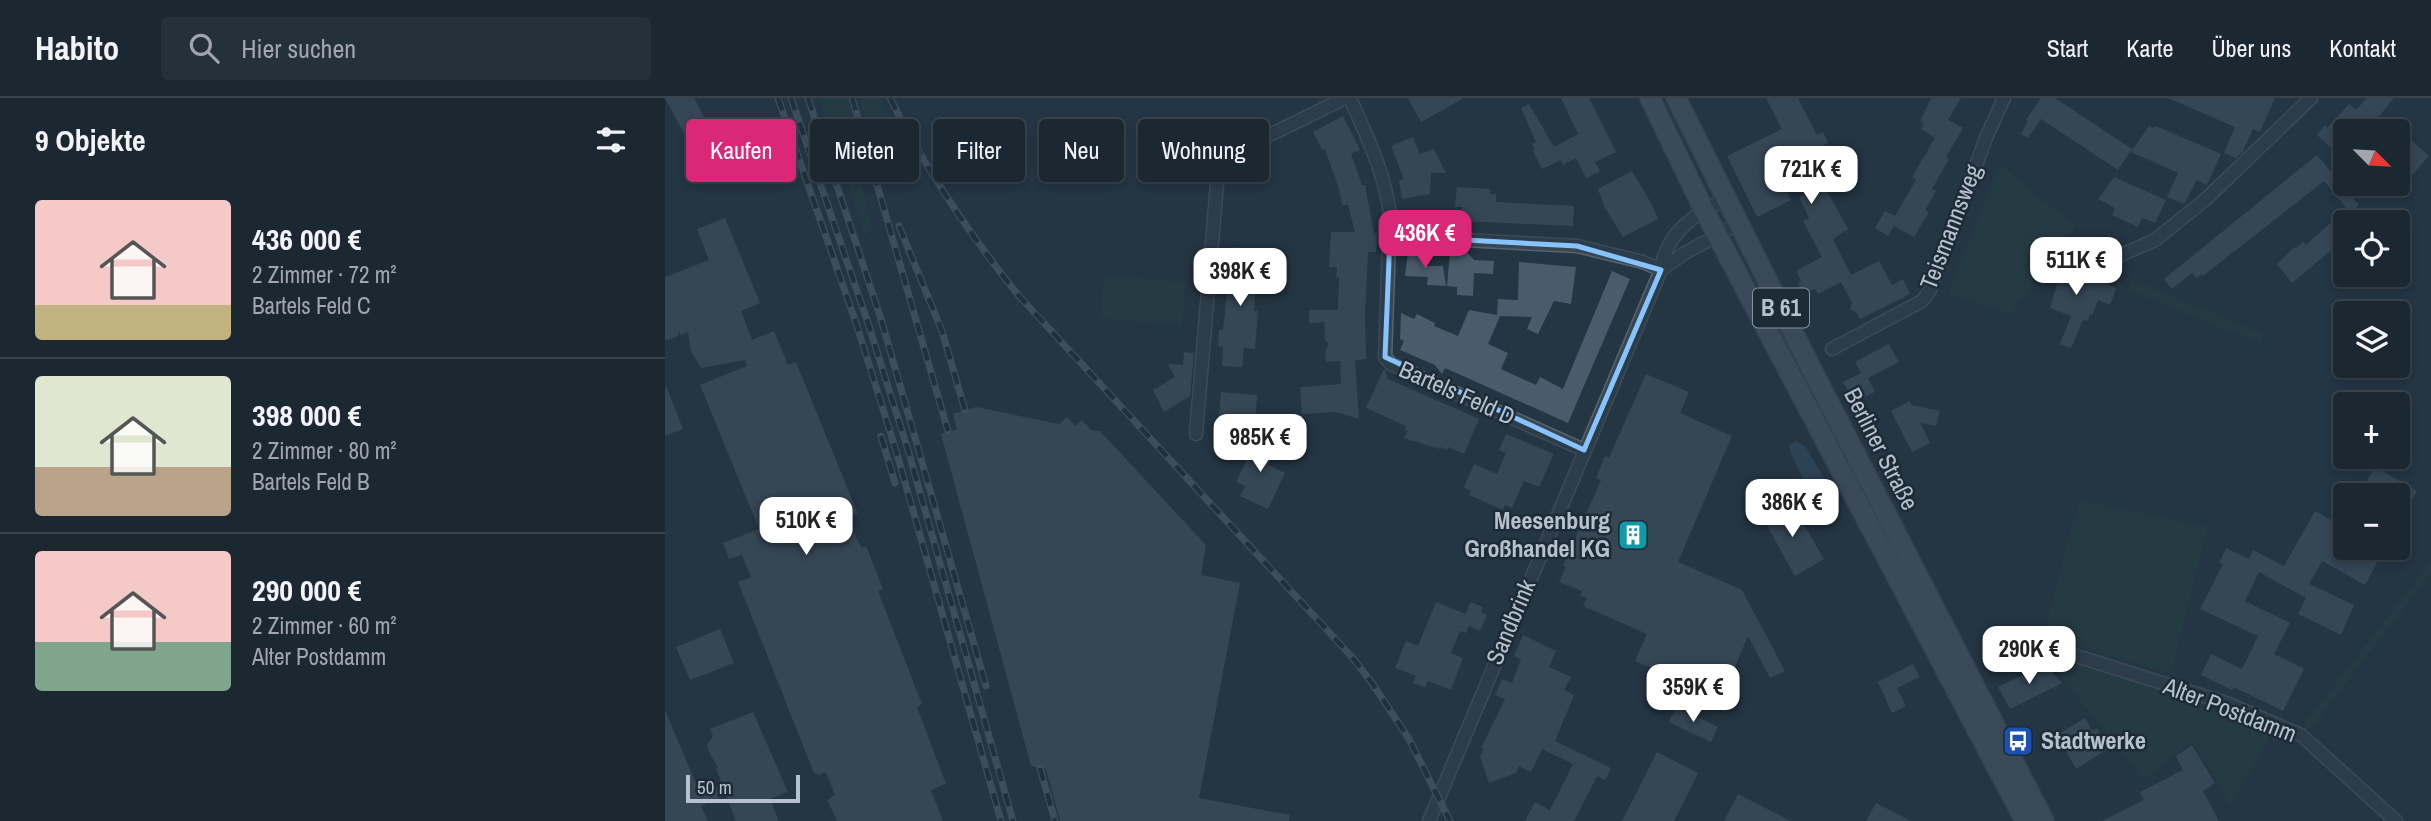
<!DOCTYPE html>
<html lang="de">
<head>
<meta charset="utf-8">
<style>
  body { margin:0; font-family:"Archivo Narrow",sans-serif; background:#24303a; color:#f1f3f6; height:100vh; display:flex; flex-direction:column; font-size:26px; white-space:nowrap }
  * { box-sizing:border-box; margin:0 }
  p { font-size:23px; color:#a0a6ac }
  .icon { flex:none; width:38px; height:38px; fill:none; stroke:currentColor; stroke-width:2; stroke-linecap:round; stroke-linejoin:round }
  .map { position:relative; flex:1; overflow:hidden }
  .drawer { display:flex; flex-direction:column; background:#1b2832; width:665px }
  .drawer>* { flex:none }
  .banner { position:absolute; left:21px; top:21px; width:665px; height:63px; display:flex; gap:14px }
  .needle { width:46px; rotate:114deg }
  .fabs { position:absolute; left:1668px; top:21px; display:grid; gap:14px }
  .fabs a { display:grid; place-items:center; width:77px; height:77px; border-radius:7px; background:#1b2832; box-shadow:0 4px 10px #0003,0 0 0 2px #39444d; font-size:35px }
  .scale { position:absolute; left:21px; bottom:18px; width:114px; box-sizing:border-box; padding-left:7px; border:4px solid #b5c1cc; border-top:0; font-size:19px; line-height:24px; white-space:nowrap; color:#b5c1cc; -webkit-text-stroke:5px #1d2b37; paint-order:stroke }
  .price { position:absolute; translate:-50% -60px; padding:0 16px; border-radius:14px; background:#fff; color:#222; font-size:23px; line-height:46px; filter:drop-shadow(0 2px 4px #0008) }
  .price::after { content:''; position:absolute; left:50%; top:42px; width:21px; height:16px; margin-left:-10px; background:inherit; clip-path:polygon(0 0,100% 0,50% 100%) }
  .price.active { background:#db2777; color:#fff }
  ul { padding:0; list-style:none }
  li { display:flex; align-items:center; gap:21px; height:175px; padding:0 35px }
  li+li { border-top:2px solid #39444d }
  li span { display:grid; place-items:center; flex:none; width:196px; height:140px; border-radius:7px; color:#555 }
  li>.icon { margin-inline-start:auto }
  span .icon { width:84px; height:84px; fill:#fffc; stroke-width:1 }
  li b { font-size:30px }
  h2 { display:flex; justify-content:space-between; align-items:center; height:84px; padding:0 35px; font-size:30px }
  .tag { padding:0 24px; border-radius:7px; background:#1b2832; box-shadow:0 4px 10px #0003,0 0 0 2px #39444d; font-size:24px; line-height:63px }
  .tag.active { background:#db2777; color:#fff }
  header { display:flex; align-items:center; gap:42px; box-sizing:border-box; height:98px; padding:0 35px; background:#1b2832; border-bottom:2px solid #39444d }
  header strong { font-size:33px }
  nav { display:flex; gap:38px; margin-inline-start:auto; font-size:24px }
  .search { width:490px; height:63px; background:#24303a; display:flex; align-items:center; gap:18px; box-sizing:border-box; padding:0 24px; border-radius:7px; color:#a0a6ac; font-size:26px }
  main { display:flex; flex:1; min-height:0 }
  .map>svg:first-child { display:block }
  .green { fill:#264343 }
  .water { fill:#37536b }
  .building { fill:#4a5c6c }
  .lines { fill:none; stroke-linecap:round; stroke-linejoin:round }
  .minor-casing { stroke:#56646f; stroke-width:15 }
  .primary-casing { stroke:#45525e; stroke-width:22 }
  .minor { stroke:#384652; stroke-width:12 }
  .primary { stroke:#566572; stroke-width:19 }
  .rail-casing { stroke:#5a6b79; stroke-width:7 }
  .rail { stroke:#1d2b37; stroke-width:4.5; stroke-dasharray:13; stroke-linecap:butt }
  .marked { fill:none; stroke:#87c4ff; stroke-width:5; stroke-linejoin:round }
  .labels { text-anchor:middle; stroke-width:5; stroke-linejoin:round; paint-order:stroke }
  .shield { fill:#1d2b37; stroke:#87949f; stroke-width:2 }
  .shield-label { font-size:23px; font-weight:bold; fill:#b5c1cc }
  .street-label { font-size:24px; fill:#b5c1cc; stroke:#1d2b37 }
  .poi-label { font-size:24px; font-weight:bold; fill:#b5c1cc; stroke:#1d2b37; text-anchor:end }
</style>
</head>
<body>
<header>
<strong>Habito</strong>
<div class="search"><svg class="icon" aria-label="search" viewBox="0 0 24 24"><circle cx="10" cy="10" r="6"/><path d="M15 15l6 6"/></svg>Hier suchen</div>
<nav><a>Start</a><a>Karte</a><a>Über uns</a><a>Kontakt</a></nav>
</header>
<main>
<section class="drawer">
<h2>9 Objekte<svg class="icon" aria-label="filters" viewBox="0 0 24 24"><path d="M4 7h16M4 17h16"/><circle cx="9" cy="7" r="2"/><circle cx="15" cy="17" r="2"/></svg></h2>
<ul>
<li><span style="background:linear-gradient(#f6c9c9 75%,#c2b280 0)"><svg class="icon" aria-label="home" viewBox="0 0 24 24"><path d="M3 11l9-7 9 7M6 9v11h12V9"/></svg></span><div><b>436 000 €</b><p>2 Zimmer · 72 m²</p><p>Bartels Feld C</p></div></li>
<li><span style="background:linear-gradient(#dfe7d0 65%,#b9a48a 0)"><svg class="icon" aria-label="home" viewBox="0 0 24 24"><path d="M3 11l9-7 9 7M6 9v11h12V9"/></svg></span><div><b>398 000 €</b><p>2 Zimmer · 80 m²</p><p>Bartels Feld B</p></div></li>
<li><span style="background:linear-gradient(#f6c9c9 65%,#7fa58c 0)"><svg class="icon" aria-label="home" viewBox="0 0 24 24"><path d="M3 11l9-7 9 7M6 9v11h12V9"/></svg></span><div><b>290 000 €</b><p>2 Zimmer · 60 m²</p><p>Alter Postdamm</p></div></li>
</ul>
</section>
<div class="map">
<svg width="1766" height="723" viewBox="0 0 1766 723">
  <rect width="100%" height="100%" fill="#243543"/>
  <path class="green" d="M154,0H182L200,57L192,62L207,132L200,138Z
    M194,0H216L235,41L209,53Z
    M1335,66L1411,129L1346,216L1283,196Z
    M439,177L521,184L517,227L435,220Z
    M1466,181L1599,236L1596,246L1462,191Z
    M1414,402L1543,429L1506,576L1378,538Z
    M1766,463V475L1645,632L1639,626Z
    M1378,556L1501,594L1607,634L1566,708L1527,643L1478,682Z"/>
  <path class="water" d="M1130,343L1140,348L1167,393L1153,404L1144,394L1125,353L1124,348Z"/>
  <path class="building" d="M0,0H29L50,39L27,51Z
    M743,0H799L756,24Z
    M896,0H924L951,54L930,64L935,73L921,80L911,60L898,67L896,62L877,71L868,53L870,52L867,46L871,44L856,10L864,6L889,49L913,36Z
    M1101,0H1133L1152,37L1158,34L1163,45L1158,48L1173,79L1158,86L1183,131L1168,141L1186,177L1214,163L1227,187L1238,181L1245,196L1195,221L1191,214L1185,212L1187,205L1176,184L1153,196L1150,191L1138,195L1133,185L1136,183L1131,173L1157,159L1138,123L1144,120L1134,99L1148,92L1131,58L1108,69L1126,102L1092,119L1062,58L1117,31Z
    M1266,0H1296L1283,22L1298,30L1281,59L1284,61L1267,91L1271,93L1260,112L1264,114L1249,139L1229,128L1223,138L1210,130L1220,113L1230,118L1251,82L1247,79L1270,40L1256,31L1259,26L1255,23Z
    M1376,0H1390L1467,51L1453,72L1376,21L1363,40L1356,36L1363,23L1361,22Z
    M1503,0H1610L1595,34L1588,31L1578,53L1571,60L1559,55L1570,29Z
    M1702,0H1729L1702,33H1680V41L1670,53L1652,37L1660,27L1662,30L1684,6L1691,12Z
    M678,18L695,52L686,56L697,87H700L709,135H712L711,154H703L700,215L701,261L690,262L694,321L671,314L637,316L635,289L676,286L675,263L661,264L660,253L664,246L660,242L659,224L644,225V212H673L674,179L671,180L672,169H664L666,134H690L683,107H677L674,91L660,51L657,52L648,34Z
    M1484,28L1489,30L1491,28L1556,56L1542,87L1532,82L1519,106L1502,99L1513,75L1466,54Z
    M748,39L755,56L769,51L781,75H766L765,96L737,101L734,82L739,81L726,48Z
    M1746,42L1764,58L1732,94V58Z
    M1652,57L1694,107L1685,114L1659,83L1538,178L1537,176L1532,180L1527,175L1507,191L1499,181Z
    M967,73L986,105L993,121L958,139L939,108L933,91Z
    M1449,79L1501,102L1490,125L1477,120L1473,129L1447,117L1450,110L1433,101Z
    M792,89L825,91V96H831V104L909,108L908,128L796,123L797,109H790Z
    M1680,112V141L1627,185L1612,166L1629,149L1631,150L1638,144L1641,147Z
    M60,120L95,205L76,213L87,242L109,233L123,267L131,264L193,416L183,419L193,443L197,450L201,448L218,491L213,493L257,606L252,609L281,686L266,692L278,723H172L162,702L170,697L161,674L154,677L149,675L73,484L86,479L77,457L64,461L58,445L94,431L35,287L82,268L80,262L36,270L26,253L23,234L15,237L14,233L13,238L0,243V179L44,162L32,131Z
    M567,149L593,151L589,213H593L590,251L579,250L577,269L557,268L558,249L553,248L554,232H558Z
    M800,152L809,162L829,163L828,176L809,175L808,198L792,197V189L782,188L785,154L796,155Z
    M743,155L763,156L762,168H778L781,188L762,187L763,179L740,178Z
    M1390,161L1401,165L1400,168L1451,190L1445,207L1433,202L1427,217L1425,216L1422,223L1418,222L1406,250L1395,246L1406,218L1385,210L1393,183L1378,177Z
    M854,164L911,169L906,206L889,203L873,236L862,231L867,219L835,218L823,246L843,255L836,271L871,287L875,279L898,291L947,173L965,181L903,325L780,270L777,276L770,267L735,252L739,243L735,241L736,215L749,221L752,216L770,225L769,228L793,238L804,212L832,217L833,201L853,202Z
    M1224,246L1234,264L1203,280L1210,294L1189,304L1178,284L1196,275L1190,264Z
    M519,254L529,255L525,298L499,314L488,292L510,279L503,266L518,267Z
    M719,271L723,281L814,321L799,356L783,349L782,352L775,349L774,351L739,340L743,333L739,331L741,328L701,310Z
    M981,276L1024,294L1015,315L1067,338L1013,464L1077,492L1120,573L1105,580L1083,538L1057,600L970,563L982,536L918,508L922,500L915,498L917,493L894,484L901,469L898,468L936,382L931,380L940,358L944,360Z
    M1,288L18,331L0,338V289Z
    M556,294L592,297L590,329L553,326Z
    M1245,303L1246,307L1275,313L1271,328L1255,325L1265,345L1247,354L1226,313Z
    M311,309L394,326L402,319L410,328L417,322L426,332L435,333L541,447L536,477L575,485L534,700L625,717L624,723H395L381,671L366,668L276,336L292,331L288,316Z
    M589,336L612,347L603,367L620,375L603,411L575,398L580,388L571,384L588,349L584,348Z
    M841,336L889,356L874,389L859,383L847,410L840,407L838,412L804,397L806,393L799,389L809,366L832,376L841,355L834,352Z
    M1710,369L1752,393L1732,428V397H1694Z
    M1120,404L1134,428L1138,425L1159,461L1130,478L1096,417Z
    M1650,413L1680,430V450H1720L1700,487L1657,463L1644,486L1689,507L1676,537L1633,516L1641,500L1594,474L1580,503L1625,525L1609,556L1639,571L1618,613L1569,589L1567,592L1536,577L1546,556L1577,571L1593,538L1535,511L1558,466L1554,465L1561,450L1584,461L1588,452L1619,468Z
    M771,504L801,516L805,504L818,509L816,514L822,517L815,533L804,528L801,535L795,533L786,555L798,560L786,592L763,583L760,589L748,585L751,578L730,570L741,543L753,548Z
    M55,531L69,565L25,582L11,549Z
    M858,537L891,553L884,569L906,579L899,592L909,597L890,643L946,670L940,682L932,678L909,723H860L870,704L885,712L908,666L877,651L866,674L854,668L851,675L824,685L815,658L819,651L816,650L840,601L830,597L837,581L847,585L856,561L849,558Z
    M1248,566L1255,579L1232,590L1241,608L1227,615L1213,584Z
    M1381,566L1397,585L1345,611L1333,589Z
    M1011,609L1053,629L1046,644L1004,624Z
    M0,612L35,695L57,686L51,670L53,669L45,656L42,647L48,638L45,631L88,614L123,694L105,701L114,723H71L61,697L36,708L43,723H0Z
    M1420,620L1427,633L1432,630L1443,651L1411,671L1392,637Z
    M1527,647L1550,685L1538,693L1554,723H1437L1479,702L1475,694L1518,672L1511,658Z
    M992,654L1033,675L1009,723H957Z
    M1073,696L1126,723H1059Z
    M1211,705L1246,723H1201Z"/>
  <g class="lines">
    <g class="minor-casing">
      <path id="minor" d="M685,0C702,39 720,75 725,117L720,259L726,266L919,352
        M725,138L912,148L978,164L996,172
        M1456,157L1490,142L1541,101L1646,0
        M996,172L1020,155L1073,126
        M1167,251L1257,203L1264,194L1321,40L1339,0
        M531,336L554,62L680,0
        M1373,546L1561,605L1636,637L1731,723
        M764,723L996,172C1001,135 1029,116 1061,101"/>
    </g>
    <g class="primary-casing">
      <path id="primary" d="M985,0L1039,112L1360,723
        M1011,0L1143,264L1379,723"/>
    </g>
    <use href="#minor" class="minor"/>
    <use href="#primary" class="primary"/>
    <g class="rail-casing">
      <path id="rail" d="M113,0L192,228L232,356L336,723
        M126,0L203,225L243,352L348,723
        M143,0L216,221L321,588
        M187,0L283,333
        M225,0C261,72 304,136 354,198L687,559L707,585L744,641L785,723
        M234,128L277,233L300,312
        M216,338L230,385
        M375,670L390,723"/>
    </g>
    <use href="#rail" class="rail"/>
  </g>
  <path d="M0 0H1766V723H0ZM725,138L912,148L996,172L919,352L720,259Z" fill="#243543" fill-opacity=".55" fill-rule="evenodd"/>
  <path class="marked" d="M725,138L912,148L996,172L919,352L720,259Z"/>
  <defs>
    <g id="building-square" transform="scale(1.575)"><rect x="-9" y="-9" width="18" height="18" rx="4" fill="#0f9aa8" stroke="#1d2b37"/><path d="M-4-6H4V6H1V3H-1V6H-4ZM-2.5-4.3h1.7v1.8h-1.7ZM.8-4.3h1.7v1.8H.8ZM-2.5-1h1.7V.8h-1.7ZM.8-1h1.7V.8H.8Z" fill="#fff"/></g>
    <g id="bus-square" transform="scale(1.575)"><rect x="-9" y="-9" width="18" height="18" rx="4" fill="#1a4fb4" stroke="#1d2b37"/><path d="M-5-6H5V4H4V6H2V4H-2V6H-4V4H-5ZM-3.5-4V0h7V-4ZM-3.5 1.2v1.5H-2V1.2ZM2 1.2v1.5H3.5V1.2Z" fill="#fff"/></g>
  </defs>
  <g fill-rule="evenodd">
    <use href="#building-square" x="968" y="437"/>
    <use href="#bus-square" x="1353" y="643"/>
  </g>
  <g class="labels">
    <rect class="shield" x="1088" y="190.5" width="56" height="39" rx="5"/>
    <g class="shield-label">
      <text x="1116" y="218">B 61</text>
    </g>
    <g class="street-label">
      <text transform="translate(1286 129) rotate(-69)" y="8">Teismannsweg</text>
      <text transform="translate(792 295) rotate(24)" y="8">Bartels Feld D</text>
      <text transform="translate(1216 351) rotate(63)" y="8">Berliner Straße</text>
      <text transform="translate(846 524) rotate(-67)" y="8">Sandbrink</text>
      <text transform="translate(1565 612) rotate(21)" y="8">Alter Postdamm</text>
    </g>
    <g class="poi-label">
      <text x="945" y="431">Meesenburg<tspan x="945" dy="28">Großhandel KG</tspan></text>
      <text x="1376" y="651" text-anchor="start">Stadtwerke</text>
    </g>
  </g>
</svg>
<div class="fabs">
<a><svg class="needle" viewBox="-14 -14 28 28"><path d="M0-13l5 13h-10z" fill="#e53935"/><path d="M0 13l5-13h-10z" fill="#a0a6ac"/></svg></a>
<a><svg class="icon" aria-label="locate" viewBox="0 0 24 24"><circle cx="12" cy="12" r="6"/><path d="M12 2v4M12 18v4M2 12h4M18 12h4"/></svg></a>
<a><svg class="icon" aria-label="layers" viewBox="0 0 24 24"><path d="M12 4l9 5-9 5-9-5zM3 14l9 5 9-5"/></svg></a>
<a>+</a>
<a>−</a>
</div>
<div class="scale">50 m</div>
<b class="price" style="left:1146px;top:108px">721K €</b>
<b class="price active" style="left:760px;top:172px">436K €</b>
<b class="price" style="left:1411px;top:199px">511K €</b>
<b class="price" style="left:575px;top:210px">398K €</b>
<b class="price" style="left:595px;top:376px">985K €</b>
<b class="price" style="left:1127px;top:441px">386K €</b>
<b class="price" style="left:141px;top:459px">510K €</b>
<b class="price" style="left:1364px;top:588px">290K €</b>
<b class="price" style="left:1028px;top:626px">359K €</b>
<div class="banner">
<a class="tag active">Kaufen</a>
<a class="tag">Mieten</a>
<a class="tag">Filter</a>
<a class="tag">Neu</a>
<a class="tag">Wohnung</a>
</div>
</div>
</main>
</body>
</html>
